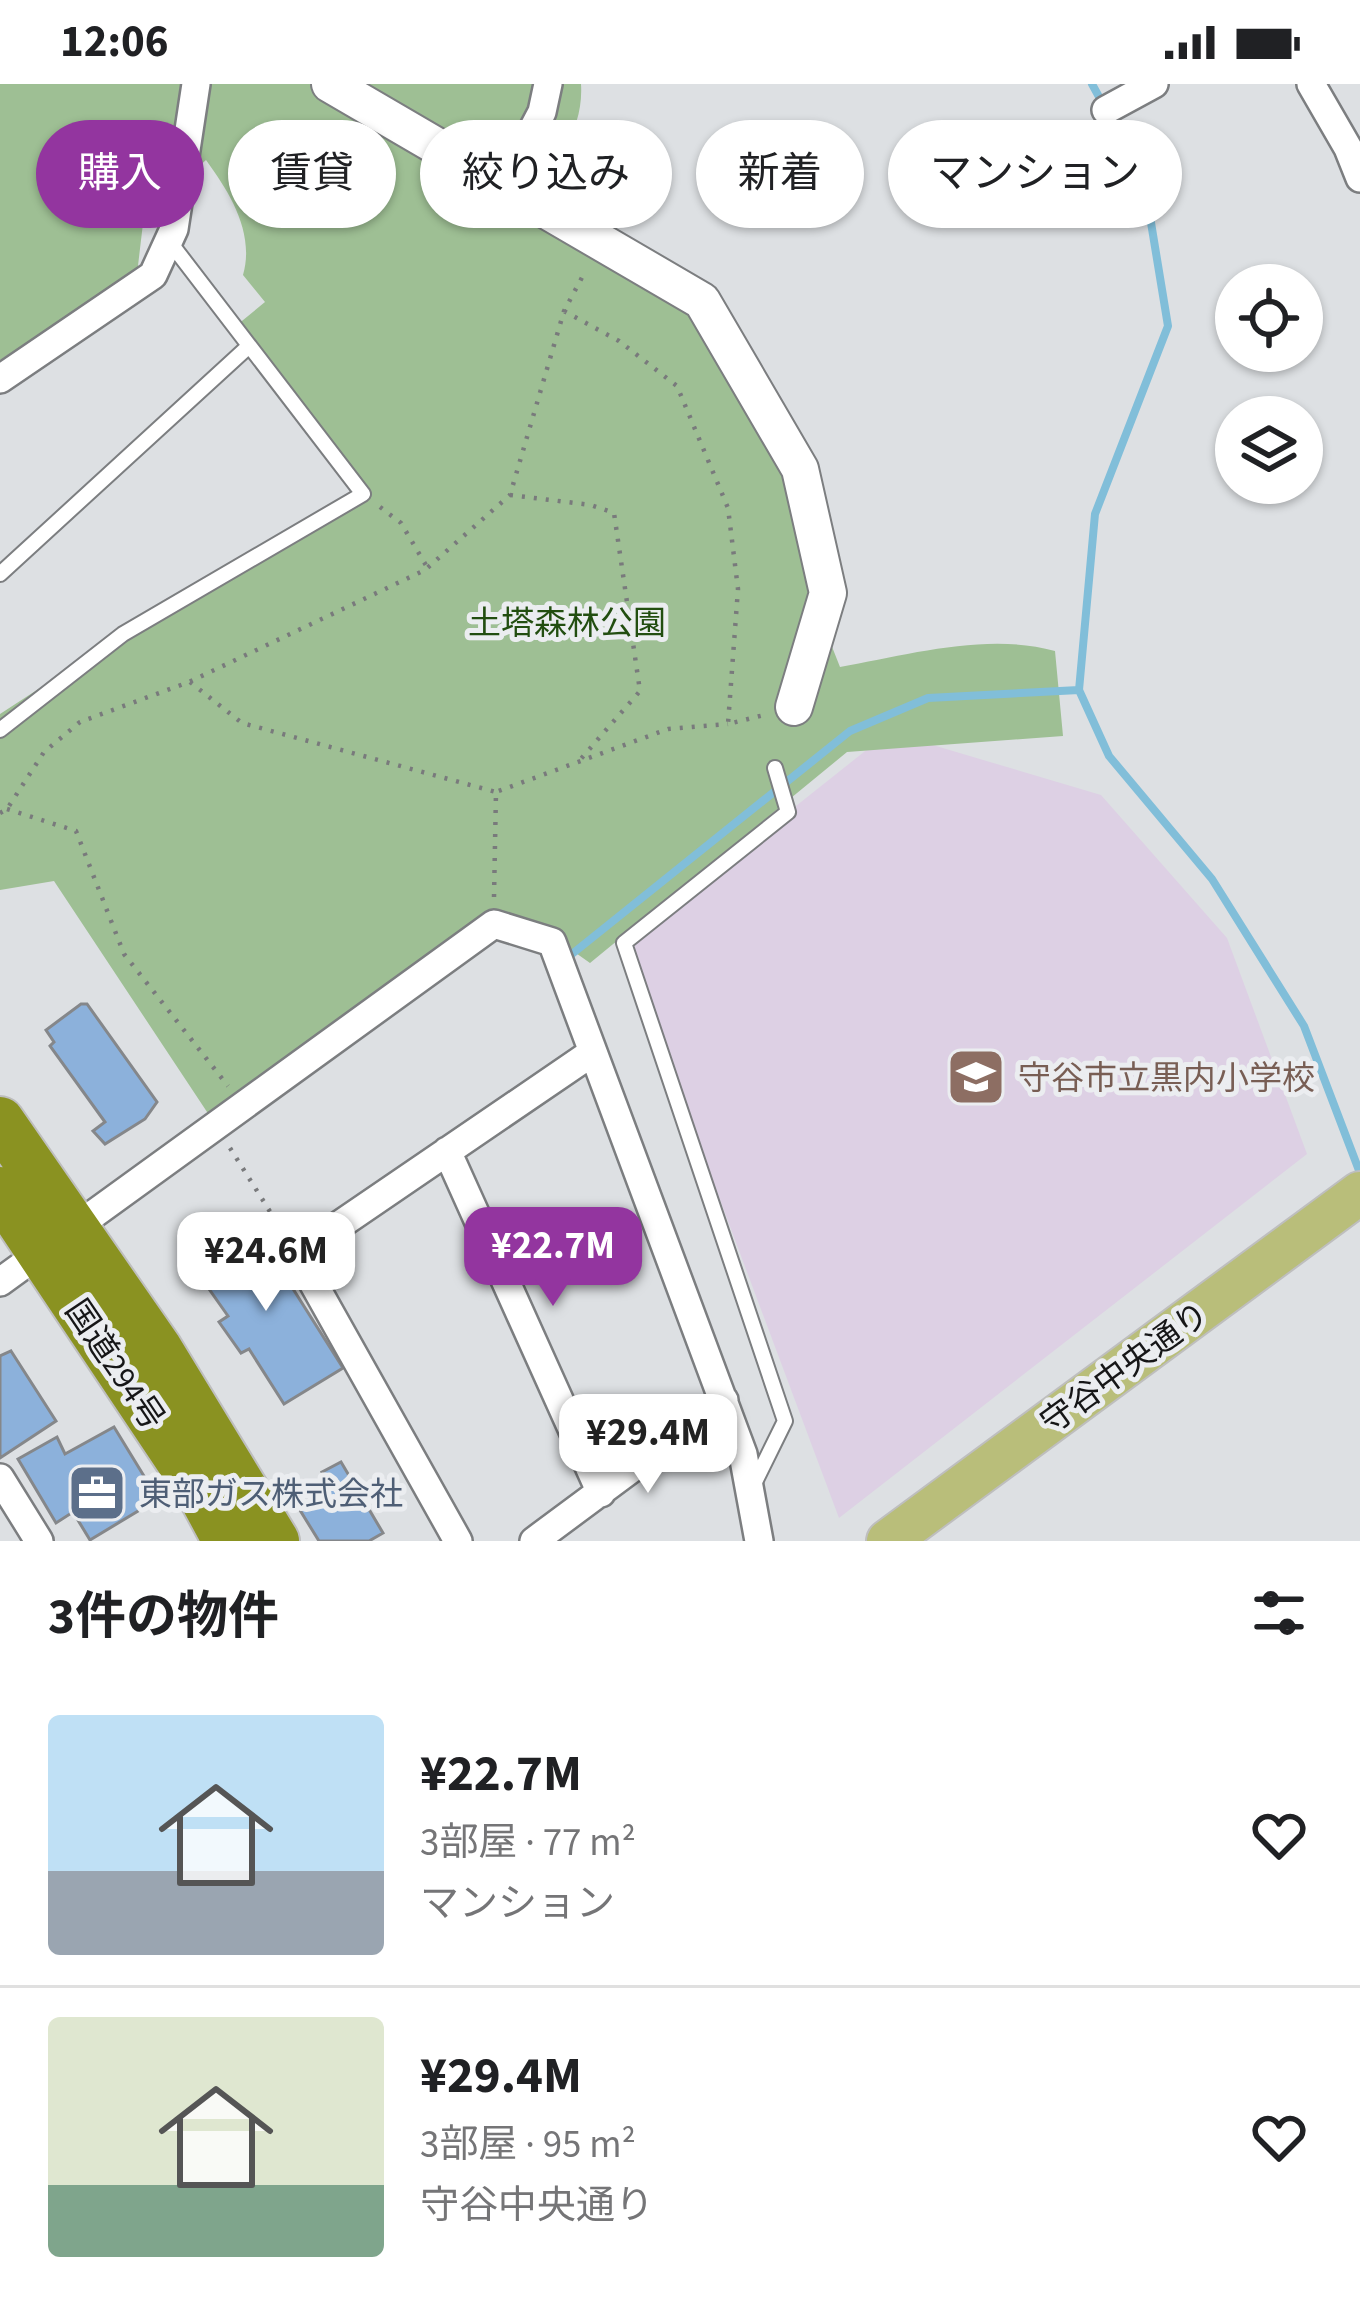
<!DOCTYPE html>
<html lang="ja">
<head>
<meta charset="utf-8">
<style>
  body { margin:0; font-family:"Source Sans 3","Noto Sans JP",sans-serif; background:#f6f6f6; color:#202124; height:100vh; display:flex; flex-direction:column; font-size:45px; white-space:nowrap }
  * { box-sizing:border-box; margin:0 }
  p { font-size:39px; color:#757577 }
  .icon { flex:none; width:66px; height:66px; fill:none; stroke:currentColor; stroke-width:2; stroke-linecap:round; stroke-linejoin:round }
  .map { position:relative; height:1457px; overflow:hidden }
  .side { display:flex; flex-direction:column; background:#fff; flex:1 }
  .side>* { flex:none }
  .top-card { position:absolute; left:36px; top:36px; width:1290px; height:108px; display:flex; gap:24px }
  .tools { position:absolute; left:1215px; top:180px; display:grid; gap:24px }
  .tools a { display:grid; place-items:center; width:108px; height:108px; border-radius:50%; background:#fff; box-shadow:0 3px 9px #0004; font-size:60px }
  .price { position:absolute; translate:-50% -102px; padding:0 27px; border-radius:24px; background:#fff; color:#222; font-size:39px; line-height:78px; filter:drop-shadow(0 3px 6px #0008) }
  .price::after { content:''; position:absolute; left:50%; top:72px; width:36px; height:27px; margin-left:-18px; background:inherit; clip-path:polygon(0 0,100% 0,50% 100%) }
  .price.active { background:#93359f; color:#fff }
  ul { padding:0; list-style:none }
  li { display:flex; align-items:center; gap:36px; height:300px; padding:0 48px }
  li+li { border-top:3px solid #e0e0e0 }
  li span { display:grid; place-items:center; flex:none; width:336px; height:240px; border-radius:12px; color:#555 }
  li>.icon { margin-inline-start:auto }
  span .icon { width:144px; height:144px; fill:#fffc; stroke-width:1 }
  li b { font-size:51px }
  h2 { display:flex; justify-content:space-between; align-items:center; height:144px; padding:0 48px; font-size:51px }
  .chip { padding:0 42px; border-radius:54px; background:#fff; box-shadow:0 3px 9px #0004; font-size:42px; line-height:108px }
  .chip.active { background:#93359f; color:#fff }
  .status { display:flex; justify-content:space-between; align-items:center; height:84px; padding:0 60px; background:#fff; direction:ltr }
  .status svg { height:33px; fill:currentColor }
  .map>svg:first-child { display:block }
  .education { fill:#ddd0e4 }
  .green { fill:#9ebf94 }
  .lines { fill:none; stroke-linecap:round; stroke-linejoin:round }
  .stream { stroke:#81bed9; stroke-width:8 }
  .building { fill:#8cb1db; stroke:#85878a; stroke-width:3 }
  .lane-casing { stroke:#7c7e80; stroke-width:18 }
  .street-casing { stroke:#7c7e80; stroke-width:32 }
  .secondary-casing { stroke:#7c7e80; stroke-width:40 }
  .primary-casing { stroke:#bebebe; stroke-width:46 }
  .highway-casing { stroke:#bebebe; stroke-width:52 }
  .path { stroke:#797a7c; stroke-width:4.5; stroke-dasharray:3 9; stroke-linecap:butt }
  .lane { stroke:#fff; stroke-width:14 }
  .street { stroke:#fff; stroke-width:27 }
  .secondary { stroke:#fff; stroke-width:36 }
  .primary { stroke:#b9be7a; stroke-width:42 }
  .highway { stroke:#8a9221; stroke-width:48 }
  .labels { text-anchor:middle; stroke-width:10; stroke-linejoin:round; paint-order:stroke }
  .park-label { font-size:33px; fill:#224e10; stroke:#ebedf0 }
  .education-label { font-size:33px; fill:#785e54; stroke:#ebedf0; text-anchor:start }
  .street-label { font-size:33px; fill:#161617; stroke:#ebedf0 }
  .service-label { font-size:33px; fill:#4e5e75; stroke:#ebedf0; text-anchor:start }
</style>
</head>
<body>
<div class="status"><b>12:06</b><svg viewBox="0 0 49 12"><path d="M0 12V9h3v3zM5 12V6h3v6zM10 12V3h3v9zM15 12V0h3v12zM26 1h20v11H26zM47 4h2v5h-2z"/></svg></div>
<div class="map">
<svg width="1360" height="1457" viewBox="0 0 1360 1457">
  <rect width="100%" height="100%" fill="#dde0e3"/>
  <path class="education" d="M889,648L1101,711L1227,854L1307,1070L839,1434L624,859Z"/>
  <path class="green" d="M0,0H581C584,47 555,81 528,116L702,217L791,370L821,535L840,583C908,571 987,548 1055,567L1063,652L847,668L590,879L556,855L494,841L215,1040L54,797L0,806V630L186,509L324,432L358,404L237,241L265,218L243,191C255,149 230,109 206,76L144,131L137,190L0,276Z"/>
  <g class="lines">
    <path class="stream" d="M1092,0L1103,20
      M1079,606L1095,430L1168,242L1144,96L1110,33
      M567,874L850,647L928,614L1079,606L1109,672L1212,795L1304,942L1360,1089"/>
  </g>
  <path class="building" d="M81,920H87L157,1018L145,1035L105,1060L93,1047L105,1038L50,962L54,958L46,946Z
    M252,1140L343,1284L284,1320L249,1265L241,1269L219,1238L228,1232L190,1178Z
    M11,1267L56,1337L0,1374V1272Z
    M114,1343L158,1415L90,1456L73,1428L56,1439L18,1375L57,1353L65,1370Z
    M341,1378L383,1449L369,1457H319L298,1423L331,1402L322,1388Z"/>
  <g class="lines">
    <g class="lane-casing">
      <path id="lane" d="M0,490L249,262
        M0,646L123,550L363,410L169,157
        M752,1404L785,1337L624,859L788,728L775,684"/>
    </g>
    <g class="street-casing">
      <path id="street" d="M1311,0L1348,64L1360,94
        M1106,26L1154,0
        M503,102L542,28L548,0
        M0,295L153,191L174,145L196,0
        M447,1067L601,1409
        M0,1198L494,840L552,858L743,1370L759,1457
        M0,1394L39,1457
        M458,1457L297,1170L593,968
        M534,1457L724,1316"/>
    </g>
    <g class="secondary-casing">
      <path id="secondary" d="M330,0L702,217L800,385L828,509L794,623"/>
    </g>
    <g class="primary-casing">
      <path id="primary" d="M888,1457L1360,1109"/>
    </g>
    <g class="highway-casing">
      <path id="highway" d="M0,1037L158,1265L275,1457
        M0,1107L199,1405L227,1457"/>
    </g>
    <path class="path" d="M564,227L619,257L677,302L728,424L738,505L728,640L764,631
      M510,411L591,421L614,429L640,607L579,677
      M380,423L401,439L427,483
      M190,598L242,639L496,708
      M7,725L76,747L124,870L228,1002
      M0,729L7,725L44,668L80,638L189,598L425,486L510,411L564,227L586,186
      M494,813L496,708L668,645L728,640
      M230,1064L281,1145"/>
    <use href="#lane" class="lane"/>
    <use href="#street" class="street"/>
    <use href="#secondary" class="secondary"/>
    <use href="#primary" class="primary"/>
    <use href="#highway" class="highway"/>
  </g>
  <defs>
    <g id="school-square" transform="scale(3)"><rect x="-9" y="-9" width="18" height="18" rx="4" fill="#8d6e63" stroke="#ebedf0"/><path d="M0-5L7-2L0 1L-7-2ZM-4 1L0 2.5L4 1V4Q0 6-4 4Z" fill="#fff"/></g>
    <g id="office-square" transform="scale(3)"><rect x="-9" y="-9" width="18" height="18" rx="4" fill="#5c6f8a" stroke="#ebedf0"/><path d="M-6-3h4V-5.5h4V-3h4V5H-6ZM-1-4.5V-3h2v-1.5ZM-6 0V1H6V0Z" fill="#fff"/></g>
  </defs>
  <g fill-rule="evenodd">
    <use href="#school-square" x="976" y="993"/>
    <use href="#office-square" x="97" y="1409"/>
  </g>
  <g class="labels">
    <g class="park-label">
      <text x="567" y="550">土塔森林公園</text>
    </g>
    <g class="education-label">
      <text x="1018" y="1005">守谷市立黒内小学校</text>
    </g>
    <g class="street-label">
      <text transform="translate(116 1280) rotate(56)" y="12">国道294号</text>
      <text transform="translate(1124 1283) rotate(-36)" y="12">守谷中央通り</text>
    </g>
    <g class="service-label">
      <text x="139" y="1421">東部ガス株式会社</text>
    </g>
  </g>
</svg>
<div class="tools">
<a><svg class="icon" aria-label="locate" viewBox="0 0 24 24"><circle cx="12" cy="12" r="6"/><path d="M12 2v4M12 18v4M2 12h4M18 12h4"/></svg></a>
<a><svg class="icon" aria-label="layers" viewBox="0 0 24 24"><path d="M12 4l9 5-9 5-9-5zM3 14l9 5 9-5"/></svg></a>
</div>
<b class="price active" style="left:553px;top:1225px">¥22.7M</b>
<b class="price" style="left:266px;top:1230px">¥24.6M</b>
<b class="price" style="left:648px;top:1412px">¥29.4M</b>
<div class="top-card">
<a class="chip active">購入</a>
<a class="chip">賃貸</a>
<a class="chip">絞り込み</a>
<a class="chip">新着</a>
<a class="chip">マンション</a>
</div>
</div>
<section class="side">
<h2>3件の物件<svg class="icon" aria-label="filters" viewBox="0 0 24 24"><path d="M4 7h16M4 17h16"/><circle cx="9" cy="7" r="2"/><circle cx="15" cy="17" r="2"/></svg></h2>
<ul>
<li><span style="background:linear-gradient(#bfe0f5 65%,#9aa5b1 0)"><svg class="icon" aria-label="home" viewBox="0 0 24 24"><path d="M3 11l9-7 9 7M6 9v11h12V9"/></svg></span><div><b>¥22.7M</b><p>3部屋 · 77 m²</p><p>マンション</p></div><svg class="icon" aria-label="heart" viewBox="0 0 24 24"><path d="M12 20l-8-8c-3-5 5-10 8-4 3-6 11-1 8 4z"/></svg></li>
<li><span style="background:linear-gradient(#dfe7d0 70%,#7fa58c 0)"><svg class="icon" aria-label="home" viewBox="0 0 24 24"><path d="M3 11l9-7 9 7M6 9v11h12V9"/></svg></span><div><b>¥29.4M</b><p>3部屋 · 95 m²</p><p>守谷中央通り</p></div><svg class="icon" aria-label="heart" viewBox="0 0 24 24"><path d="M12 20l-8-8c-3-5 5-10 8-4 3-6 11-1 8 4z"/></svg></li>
</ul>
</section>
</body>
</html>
